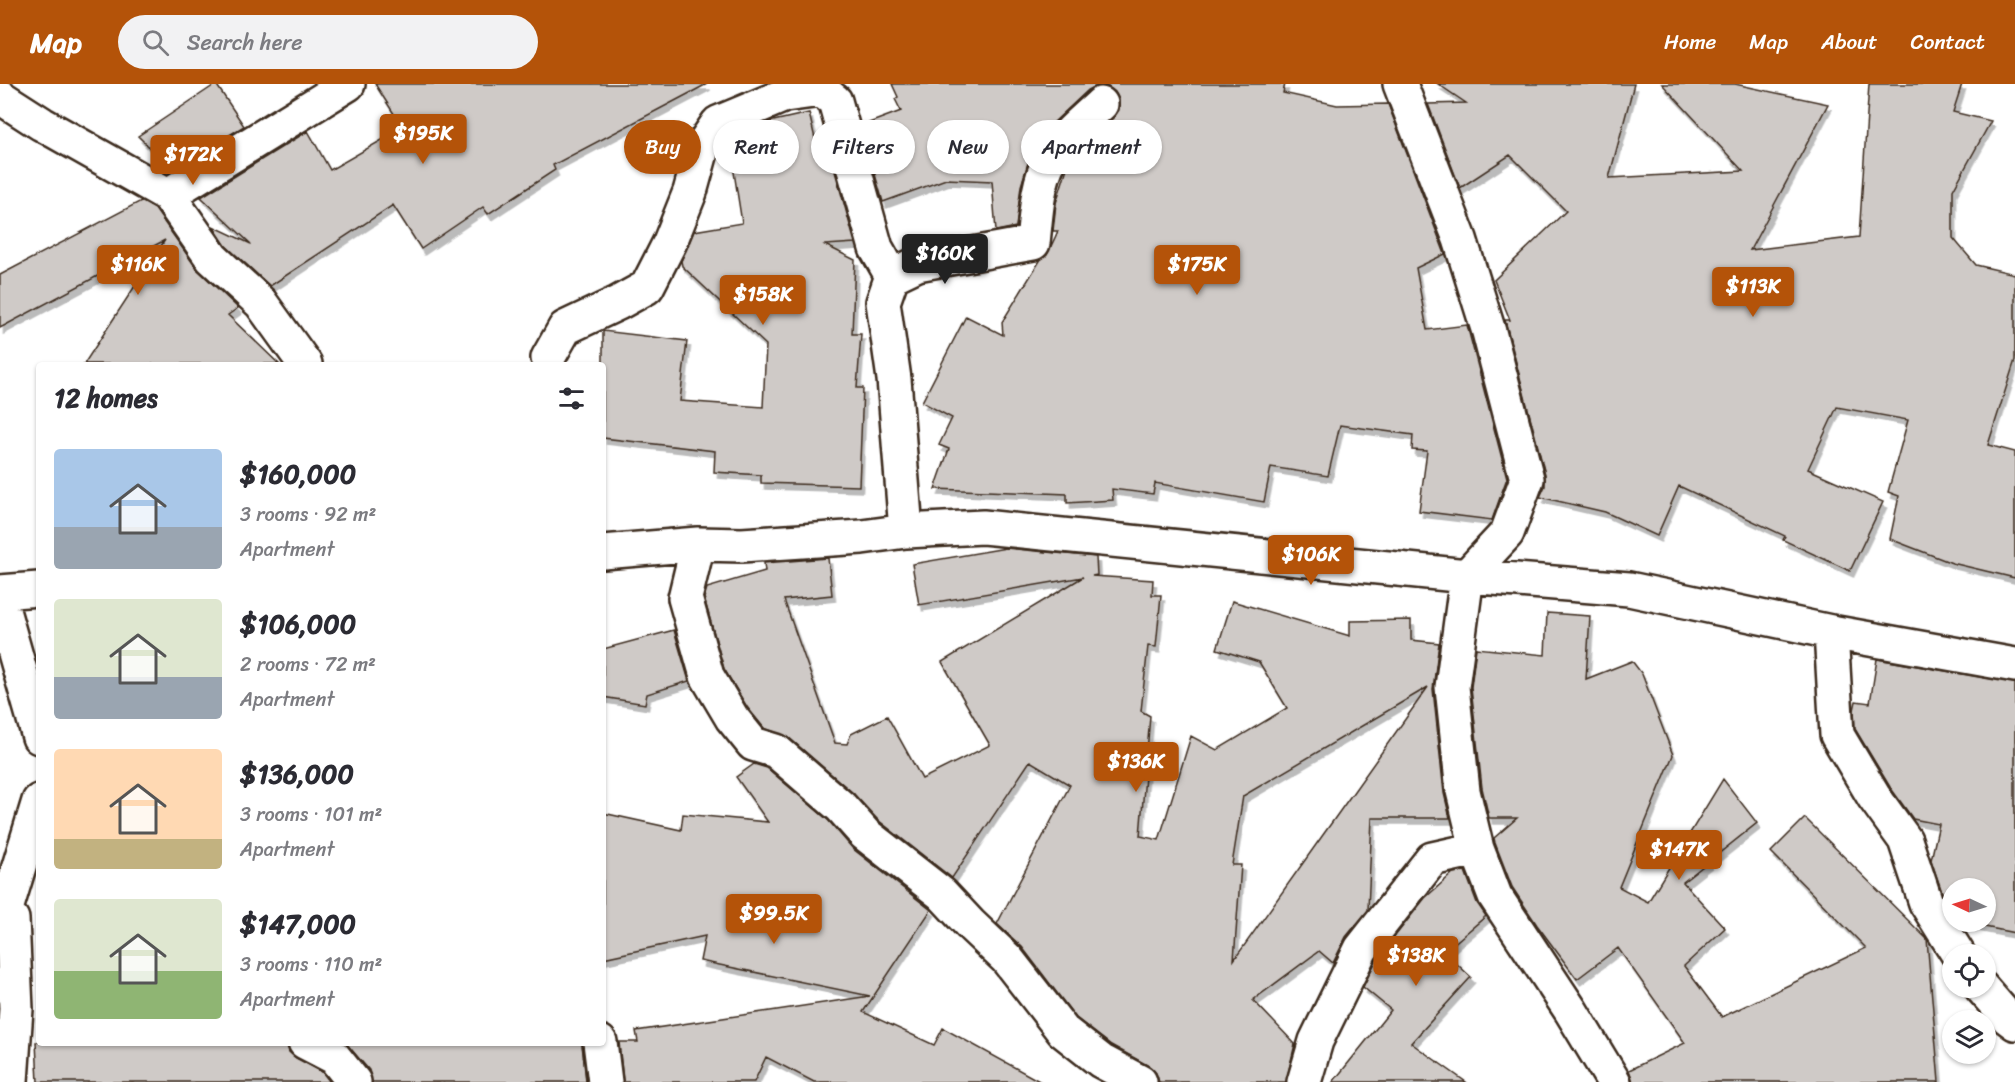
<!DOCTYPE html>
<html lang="en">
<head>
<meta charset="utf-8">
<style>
  body { margin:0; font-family:Sriracha,sans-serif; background:#f2f2f3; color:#2b2b33; height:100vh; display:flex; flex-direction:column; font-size:22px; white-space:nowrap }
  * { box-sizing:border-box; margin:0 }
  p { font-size:20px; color:#7c7c81 }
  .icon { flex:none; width:33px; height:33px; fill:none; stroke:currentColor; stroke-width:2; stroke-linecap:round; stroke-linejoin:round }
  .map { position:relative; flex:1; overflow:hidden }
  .drawer { position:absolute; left:36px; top:278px; width:570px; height:684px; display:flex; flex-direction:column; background:#fff; border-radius:6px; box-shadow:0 2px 4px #0004 }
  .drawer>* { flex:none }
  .banner { position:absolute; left:624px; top:36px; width:570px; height:54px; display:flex; gap:12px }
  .needle { width:39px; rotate:274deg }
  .tools { position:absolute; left:1942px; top:794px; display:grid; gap:12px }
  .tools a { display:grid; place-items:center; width:54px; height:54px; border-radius:50%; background:#fff; box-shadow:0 2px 4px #0004; font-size:30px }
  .price { position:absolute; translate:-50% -51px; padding:0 14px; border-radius:6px; background:#b45309; color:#fff; font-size:20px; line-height:39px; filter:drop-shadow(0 2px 3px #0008) }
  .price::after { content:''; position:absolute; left:50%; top:36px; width:18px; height:14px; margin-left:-9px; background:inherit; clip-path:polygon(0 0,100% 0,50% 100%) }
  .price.selected { background:#222; color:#fff }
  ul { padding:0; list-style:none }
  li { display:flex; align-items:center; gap:18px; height:150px; padding:0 18px }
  li span { display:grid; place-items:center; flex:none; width:168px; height:120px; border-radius:6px; color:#555 }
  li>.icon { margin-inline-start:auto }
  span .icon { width:72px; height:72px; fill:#fffc; stroke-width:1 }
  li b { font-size:26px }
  h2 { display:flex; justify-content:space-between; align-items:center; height:72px; padding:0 18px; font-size:26px }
  .pill { padding:0 21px; border-radius:27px; background:#fff; box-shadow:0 2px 4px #0004; font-size:21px; line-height:54px }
  .pill.selected { background:#b45309; color:#fff }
  header { display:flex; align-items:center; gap:36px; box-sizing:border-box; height:84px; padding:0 30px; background:#b45309; color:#fff }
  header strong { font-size:28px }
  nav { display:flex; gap:33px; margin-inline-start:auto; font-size:21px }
  .search { width:420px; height:54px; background:#f2f2f3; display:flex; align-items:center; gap:15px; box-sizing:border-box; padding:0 21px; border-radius:33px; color:#7c7c81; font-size:22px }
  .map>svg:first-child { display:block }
  .building { fill:#cfcac7; stroke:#3b2a1e; stroke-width:1.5; fill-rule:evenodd; filter:url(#shadow) }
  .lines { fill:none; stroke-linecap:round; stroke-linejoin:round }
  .minor-casing { stroke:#3b2a1e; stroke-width:38 }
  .minor { stroke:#fff; stroke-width:33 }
</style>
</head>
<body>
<header>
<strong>Map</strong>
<div class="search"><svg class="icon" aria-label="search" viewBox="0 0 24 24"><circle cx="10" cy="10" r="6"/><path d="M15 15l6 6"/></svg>Search here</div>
<nav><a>Home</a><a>Map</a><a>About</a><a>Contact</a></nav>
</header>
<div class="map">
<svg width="2015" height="998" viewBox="0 0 2015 998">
  <defs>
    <filter id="shadow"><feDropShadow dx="3.5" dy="6" stdDeviation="0" flood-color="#0004"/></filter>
  </defs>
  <rect width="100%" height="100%" fill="#fff"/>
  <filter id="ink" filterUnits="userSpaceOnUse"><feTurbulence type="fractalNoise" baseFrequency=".0167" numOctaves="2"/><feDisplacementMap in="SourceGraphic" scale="12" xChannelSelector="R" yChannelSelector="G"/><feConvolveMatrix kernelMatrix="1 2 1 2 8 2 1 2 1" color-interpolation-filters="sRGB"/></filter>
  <g filter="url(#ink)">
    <path class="building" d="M216,0L244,42L173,86L138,52Z
      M375,0H707L553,81L555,86L488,130L483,123L421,165L393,121L270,202L226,162L213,142L251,160L201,113L308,47L330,86L403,44Z
      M892,0H1285L1283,9L1337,21L1388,20L1445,170L1416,184L1427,246L1467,241L1507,394L1492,436L1419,427L1427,367L1412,366L1413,351L1340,341L1328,392L1271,383L1264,418L1155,399L1153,410L1112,405L1113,416L1067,419V410L935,405L949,365L939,361L952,334L922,318L966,232L1003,251L1002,238L1041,175L1047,171L1058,147H1053L1056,119L1067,84L1080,65L1114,33L1119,26V16L1115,8L1107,2H1096L1088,6L1053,39L1039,57L1028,79L1021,102L1016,143L996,147L992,97L946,95L883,118L861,42L901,27L895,15L898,13Z
      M1438,0H1634L1609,94L1743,87L1662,0H1735L1828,20L1750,166L1859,153L1869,0H1962L1953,28L1991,37L1953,106V154L1976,181L2015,190V276L1988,361L2015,368V494L1952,479L1890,455L1899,412L1888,408L1908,336L1837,323L1808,385L1883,418L1850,487L1783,456L1785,452L1679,402L1657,452L1605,428L1540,413L1545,402V390L1505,236H1510L1494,196L1566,127L1510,71L1460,104L1428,20L1466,19Z
      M809,29L816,59L826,55L855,159L825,161L855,176L852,250H861L857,304H863L859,402L761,399V391L714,388L715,367L603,354V247L687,257L680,317L763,323L766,261L682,182L681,177L694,147L742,139L729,56L730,54L769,38Z
      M141,117L155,125L197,185L238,224L228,231L279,280H84L165,156L0,244V191Z
      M1006,464L1096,473L1097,491L1092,492L1153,496L1152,511H1161L1156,563L1148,562L1141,627L1150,632L1140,752L1159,756L1191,652L1217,666L1287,624L1259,578L1217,565L1232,517L1350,552V537L1411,536V556L1439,559L1433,605L1444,709L1450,734H1372L1368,826L1346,853L1333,879L1319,867L1253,916L1295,960L1286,998H1159L1156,989L1149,982L1111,961L1076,934L1022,863L997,840L1070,701L1030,677L952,794L878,736L853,709L788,653L764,644L747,623L724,585L704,514L707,504L765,487L764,479L828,474L832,511L784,516L835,659L847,660L851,650L887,632L922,695L990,661L942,578L1083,493L919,521L912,480ZM1428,603L1335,734L1234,876L1241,781H1232L1243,712Z
      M1547,529L1590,532L1586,595L1632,577L1642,590L1673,671L1619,803L1648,818L1723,695L1757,739L1683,798L1725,844L1684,882L1722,933L1866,864L1771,768L1805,734L1927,855L1939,998H1633L1629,986L1685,959L1618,864L1577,895L1537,841L1512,803L1495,759L1494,754L1517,734H1489L1482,704L1471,603L1476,564L1545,571Z
      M674,546L689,597L647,610L645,620L603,613V565Z
      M1877,575L2015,599V849L1960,838L1986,837V804H1953V827L1943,811L1931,776L1939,740L1913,735L1890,703L1855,645L1854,626L1856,617L1870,619Z
      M754,680L767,684L828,736L853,765L931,826L863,928L934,961L943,944L1041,998H814L766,973L754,998H623L619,958H638L636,947L870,912L700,877L705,852L603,874V729L681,746L683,730L768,738L736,693Z
      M1465,787L1477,819L1486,832L1444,868L1471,893L1411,959L1466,998H1333L1391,926L1363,903L1377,875L1425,814L1453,789Z
      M36,958H286L289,968L296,974L322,988L330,998H38Z
      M345,958H582L586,998H372L369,986Z"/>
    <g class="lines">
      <g class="minor-casing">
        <path id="minor" d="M1400,0L1460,155L1489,248L1527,395L1507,449L1467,492L1452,603L1463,707L1477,765L1495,812L1571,927L1614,998
          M0,13L42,40L168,111L212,174L261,219L305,280
          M168,111L348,0
          M548,274L565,244L618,219L647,203L670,158L690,108L703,61L718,39L785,11L821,6L835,17L876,164L892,192
          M906,447L894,295L883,218L892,192L917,180L1033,159C1036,132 1037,100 1050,75C1062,53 1083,37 1101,20
          M698,460L685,514L707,592L732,634L753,660L776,667L841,723L865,750L942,810L970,840L1007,875L1063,947L1101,977L1140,998
          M603,468L698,460L742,461L862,453L906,447L983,443L1467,492L1629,505L1831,548L2015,581
          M0,508L39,505
          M0,516L39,653
          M1831,548L1837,651L1874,713L1905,756L1926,819L1958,870
          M0,825L7,822L39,717
          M1981,903L2007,933L2015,939
          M305,958L334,973L354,998
          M600,958L605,998
          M9,998L11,997L16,925L12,835
          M1304,998L1316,957L1361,865L1432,775L1477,765"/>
      </g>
      <use href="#minor" class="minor"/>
    </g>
  </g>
</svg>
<div class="tools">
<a><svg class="needle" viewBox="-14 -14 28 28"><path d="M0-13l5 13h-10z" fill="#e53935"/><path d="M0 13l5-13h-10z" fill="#7c7c81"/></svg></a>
<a><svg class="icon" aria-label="locate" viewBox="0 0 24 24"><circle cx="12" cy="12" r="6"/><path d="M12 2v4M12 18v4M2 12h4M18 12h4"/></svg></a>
<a><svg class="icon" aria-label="layers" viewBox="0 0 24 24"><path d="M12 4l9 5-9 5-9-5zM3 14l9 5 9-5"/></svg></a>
</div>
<b class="price" style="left:423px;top:81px">$195K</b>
<b class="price" style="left:193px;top:102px">$172K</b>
<b class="price selected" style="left:945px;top:201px">$160K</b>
<b class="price" style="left:138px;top:212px">$116K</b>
<b class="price" style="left:1197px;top:212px">$175K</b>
<b class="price" style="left:1753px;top:234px">$113K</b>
<b class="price" style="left:763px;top:242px">$158K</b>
<b class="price" style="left:1311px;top:502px">$106K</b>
<b class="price" style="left:1136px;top:709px">$136K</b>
<b class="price" style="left:1679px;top:797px">$147K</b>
<b class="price" style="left:774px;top:861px">$99.5K</b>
<b class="price" style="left:1416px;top:903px">$138K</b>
<div class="banner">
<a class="pill selected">Buy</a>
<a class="pill">Rent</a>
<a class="pill">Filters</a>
<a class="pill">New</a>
<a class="pill">Apartment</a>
</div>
<section class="drawer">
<h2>12 homes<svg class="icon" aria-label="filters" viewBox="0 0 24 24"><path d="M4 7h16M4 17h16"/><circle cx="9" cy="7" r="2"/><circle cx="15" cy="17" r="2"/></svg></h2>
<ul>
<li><span style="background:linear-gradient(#a9c7e8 65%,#9aa5b1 0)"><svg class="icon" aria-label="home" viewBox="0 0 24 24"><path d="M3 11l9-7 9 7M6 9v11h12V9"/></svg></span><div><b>$160,000</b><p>3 rooms · 92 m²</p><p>Apartment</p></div></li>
<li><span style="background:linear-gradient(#dfe7d0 65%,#9aa5b1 0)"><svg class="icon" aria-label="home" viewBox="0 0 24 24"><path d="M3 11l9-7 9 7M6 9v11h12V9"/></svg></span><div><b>$106,000</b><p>2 rooms · 72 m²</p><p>Apartment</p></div></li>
<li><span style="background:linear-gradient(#ffd9b3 75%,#c2b280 0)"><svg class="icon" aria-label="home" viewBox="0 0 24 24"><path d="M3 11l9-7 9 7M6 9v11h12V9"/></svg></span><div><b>$136,000</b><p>3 rooms · 101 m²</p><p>Apartment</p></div></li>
<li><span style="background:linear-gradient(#dfe7d0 60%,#8fb573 0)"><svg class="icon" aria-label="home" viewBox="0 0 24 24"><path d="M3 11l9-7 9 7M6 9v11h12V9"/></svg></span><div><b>$147,000</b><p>3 rooms · 110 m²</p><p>Apartment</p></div></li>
</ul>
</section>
</div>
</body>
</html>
